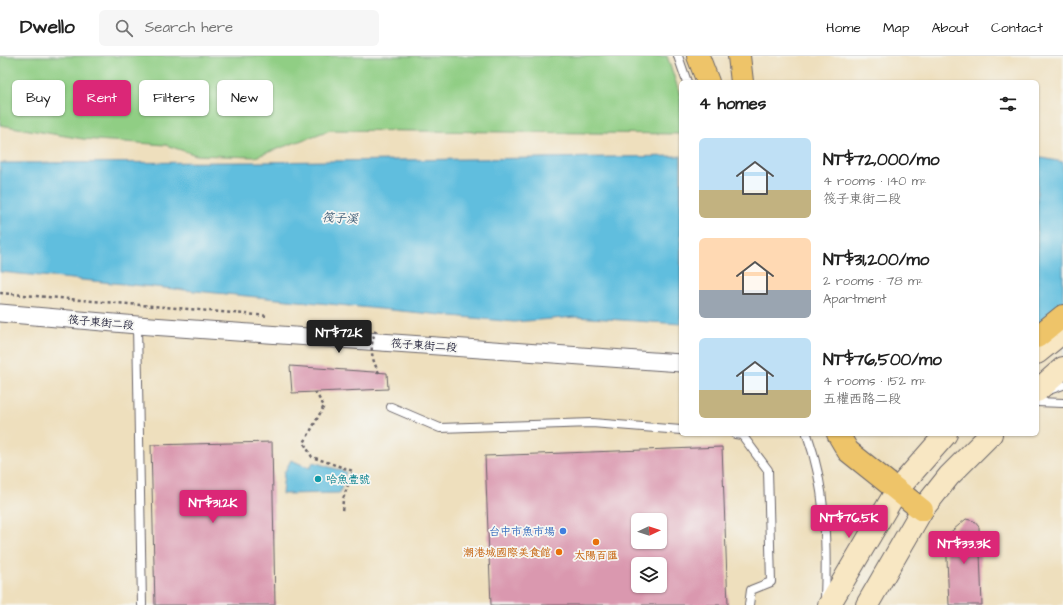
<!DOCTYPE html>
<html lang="en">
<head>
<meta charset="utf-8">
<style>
  body { margin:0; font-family:"Architects Daughter","LXGW WenKai TC",sans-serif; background:#f6f6f6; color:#222; height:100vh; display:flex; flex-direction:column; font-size:15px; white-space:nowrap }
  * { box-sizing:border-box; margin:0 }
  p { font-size:13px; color:#767676 }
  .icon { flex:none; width:22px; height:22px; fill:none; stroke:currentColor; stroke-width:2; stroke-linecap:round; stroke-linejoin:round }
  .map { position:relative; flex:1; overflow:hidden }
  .panel { position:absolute; left:679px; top:24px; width:360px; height:356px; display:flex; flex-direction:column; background:#fff; border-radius:6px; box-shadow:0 1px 3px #0004 }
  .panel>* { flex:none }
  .top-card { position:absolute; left:12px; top:24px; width:380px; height:36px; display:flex; gap:8px }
  .needle { width:26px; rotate:86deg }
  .controls { position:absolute; left:631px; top:457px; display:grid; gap:8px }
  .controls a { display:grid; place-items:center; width:36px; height:36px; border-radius:6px; background:#fff; box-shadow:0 1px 3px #0004; font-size:20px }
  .price { position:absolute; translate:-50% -34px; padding:0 9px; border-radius:4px; background:#db2777; color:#fff; font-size:13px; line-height:26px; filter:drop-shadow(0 1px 2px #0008) }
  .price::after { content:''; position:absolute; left:50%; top:24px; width:12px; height:9px; margin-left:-6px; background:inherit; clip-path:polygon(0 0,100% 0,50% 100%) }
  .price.active { background:#222; color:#fff }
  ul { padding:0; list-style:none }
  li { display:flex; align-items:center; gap:12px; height:100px; padding:0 20px }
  li span { display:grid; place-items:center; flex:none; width:112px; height:80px; border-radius:6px; color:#555 }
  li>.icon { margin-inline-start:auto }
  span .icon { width:48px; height:48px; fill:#fffc; stroke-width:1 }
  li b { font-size:17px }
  h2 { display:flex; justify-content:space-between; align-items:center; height:48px; padding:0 20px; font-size:17px }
  .tag { padding:0 14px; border-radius:6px; background:#fff; box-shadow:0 1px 3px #0004; font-size:14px; line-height:36px }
  .tag.active { background:#db2777; color:#fff }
  header { display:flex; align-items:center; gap:24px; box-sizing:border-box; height:56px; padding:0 20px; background:#fff; border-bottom:1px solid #e0e0e0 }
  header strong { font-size:19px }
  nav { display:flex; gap:22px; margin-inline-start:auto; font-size:14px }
  .search { width:280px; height:36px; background:#f6f6f6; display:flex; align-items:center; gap:10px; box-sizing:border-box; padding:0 14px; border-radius:6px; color:#767676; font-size:15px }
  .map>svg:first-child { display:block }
  .green { fill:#90ce84; stroke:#597860 }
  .water { fill:#60bede; stroke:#41708c }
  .pier { fill:#eedfbd }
  .building { fill:#da98af; fill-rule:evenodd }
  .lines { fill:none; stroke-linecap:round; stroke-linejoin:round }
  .service-casing { stroke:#696468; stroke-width:10 }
  .minor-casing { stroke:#696468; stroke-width:19 }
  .secondary-casing { stroke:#696468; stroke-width:24 }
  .motorway-casing { stroke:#696468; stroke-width:24 }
  .path { stroke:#696468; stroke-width:2.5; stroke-dasharray:3 3; stroke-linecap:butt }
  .service { stroke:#fff; stroke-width:8 }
  .minor { stroke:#fff; stroke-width:17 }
  .secondary { stroke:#f8e7c3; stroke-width:22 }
  .motorway { stroke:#eec469; stroke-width:22 }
  .path-bridge { stroke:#696468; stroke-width:2.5; stroke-dasharray:3 3; stroke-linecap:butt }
  .culture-dot { fill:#0f9aa8; stroke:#f6f6f2; stroke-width:1.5 }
  .shop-dot { fill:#3f7fe0; stroke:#f6f6f2; stroke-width:1.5 }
  .food-dot { fill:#e8710a; stroke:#f6f6f2; stroke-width:1.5 }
  .labels { text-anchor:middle; stroke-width:3.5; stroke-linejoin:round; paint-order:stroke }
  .street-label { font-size:11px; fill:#22223b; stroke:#f6f6f2 }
  .culture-label { font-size:11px; fill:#0d838f; stroke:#f6f6f2; text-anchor:start }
  .shop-label { font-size:11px; fill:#366cbe; stroke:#f6f6f2; text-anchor:end }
  .food-label { font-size:11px; fill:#c56008; stroke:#f6f6f2; text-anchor:end }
  .water-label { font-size:12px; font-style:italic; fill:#385974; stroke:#f6f6f2 }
</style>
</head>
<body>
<header>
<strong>Dwello</strong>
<div class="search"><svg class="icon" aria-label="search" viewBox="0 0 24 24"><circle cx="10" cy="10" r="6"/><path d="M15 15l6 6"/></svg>Search here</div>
<nav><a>Home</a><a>Map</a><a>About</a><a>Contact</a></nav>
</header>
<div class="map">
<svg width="1063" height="549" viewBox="0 0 1063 549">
  <rect width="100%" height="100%" fill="#f6f6f2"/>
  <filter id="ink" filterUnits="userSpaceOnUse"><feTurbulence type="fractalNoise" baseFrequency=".025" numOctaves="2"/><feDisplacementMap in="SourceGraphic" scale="8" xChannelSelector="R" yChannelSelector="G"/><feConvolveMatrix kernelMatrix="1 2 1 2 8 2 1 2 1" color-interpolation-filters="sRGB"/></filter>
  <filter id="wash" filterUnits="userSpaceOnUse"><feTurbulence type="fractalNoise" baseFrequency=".012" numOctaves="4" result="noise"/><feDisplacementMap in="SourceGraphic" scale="16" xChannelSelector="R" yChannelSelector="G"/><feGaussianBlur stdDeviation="0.9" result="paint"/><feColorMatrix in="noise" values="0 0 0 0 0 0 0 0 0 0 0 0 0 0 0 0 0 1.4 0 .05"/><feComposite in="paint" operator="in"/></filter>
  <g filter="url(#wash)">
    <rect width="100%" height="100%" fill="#eedfbd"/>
    <path class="green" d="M0,0H667L681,41V78L330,74L255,101L196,99L166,89L83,83L0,69Z"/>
    <path class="water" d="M681,100V268L576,261L514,266L0,216V107L258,106Z
      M1037,101L1063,106V316L1037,314Z
      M291,404L310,412L313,406L346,416L340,437L282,438L284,417Z"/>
    <path class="pier" d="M1063,253V318L1037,316V275Z"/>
    <g id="blocks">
      <path class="building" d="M290,310L387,317L388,333L292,337Z
        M272,386L275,549H155L151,389Z
        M722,391L728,549H491L485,400ZM638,464H660V486H638ZM638,508H660V530H638Z
        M966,463L974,465L979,471L982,549H949L946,480Z"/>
    </g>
  </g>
  <g filter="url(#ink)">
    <use href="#blocks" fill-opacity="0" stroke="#696468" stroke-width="1"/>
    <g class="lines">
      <g class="service-casing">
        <path id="service" d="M678,0L687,26
          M137,269L142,549
          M1049,334L1063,329
          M1037,346L1063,347
          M391,351L440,372L592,367L681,374
          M735,378L742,379L768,414L771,526L751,534L749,549
          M807,378C826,431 827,488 825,543"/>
      </g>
      <g class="minor-casing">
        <path id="minor" d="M0,257L137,269L681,307"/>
      </g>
      <g class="secondary-casing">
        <path id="secondary" d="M1037,297L1063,276
          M1037,335L1063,312
          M829,549L897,434L946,378
          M867,549L922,454L949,420L991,378"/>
      </g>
      <g class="motorway-casing">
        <path id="motorway" d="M698,0L708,26
          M739,0L742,26
          M1037,281L1063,260
          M838,378L848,395L922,454"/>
      </g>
      <path class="path" d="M0,237L269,260
        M315,336L324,350L304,387L312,401L353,415L343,443L342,457"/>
      <use href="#service" class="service"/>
      <use href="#minor" class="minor"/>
      <use href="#secondary" class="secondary"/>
      <use href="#motorway" class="motorway"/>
      <path class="path-bridge" d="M376,274C369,290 371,302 379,317"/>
    </g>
  </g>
  <circle class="culture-dot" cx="318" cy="423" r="4"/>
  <circle class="shop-dot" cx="563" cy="475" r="4"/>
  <g class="food-dot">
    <circle cx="596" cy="486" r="4"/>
    <circle cx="559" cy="496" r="4"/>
  </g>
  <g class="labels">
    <g class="street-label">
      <text transform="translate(101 266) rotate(5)" y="4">筏子東街二段</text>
      <text transform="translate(424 289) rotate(4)" y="4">筏子東街二段</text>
    </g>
    <g class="culture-label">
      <text x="326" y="427">哈魚壹號</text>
    </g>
    <g class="shop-label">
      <text x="555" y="479">台中市魚市場</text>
    </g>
    <g class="food-label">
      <text x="551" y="500">潮港城國際美食館</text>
      <text x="596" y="503" text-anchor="middle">太陽百匯</text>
    </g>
    <g class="water-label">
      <text transform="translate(340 162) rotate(2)" y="4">筏子溪</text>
    </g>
  </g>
</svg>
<div class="controls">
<a><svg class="needle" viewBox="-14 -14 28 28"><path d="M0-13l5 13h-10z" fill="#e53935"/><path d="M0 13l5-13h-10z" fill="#767676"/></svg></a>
<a><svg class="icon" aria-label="layers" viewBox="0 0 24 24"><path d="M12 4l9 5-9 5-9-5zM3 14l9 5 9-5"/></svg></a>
</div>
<b class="price active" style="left:339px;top:298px">NT$72K</b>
<b class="price" style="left:213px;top:468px">NT$31.2K</b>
<b class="price" style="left:849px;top:483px">NT$76.5K</b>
<b class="price" style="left:964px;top:509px">NT$33.3K</b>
<div class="top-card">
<a class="tag">Buy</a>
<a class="tag active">Rent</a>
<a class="tag">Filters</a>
<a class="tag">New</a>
</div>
<section class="panel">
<h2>4 homes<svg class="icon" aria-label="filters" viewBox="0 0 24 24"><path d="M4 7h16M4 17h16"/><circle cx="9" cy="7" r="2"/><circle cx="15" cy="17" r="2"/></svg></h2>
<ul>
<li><span style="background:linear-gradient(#bfe0f5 65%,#c2b280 0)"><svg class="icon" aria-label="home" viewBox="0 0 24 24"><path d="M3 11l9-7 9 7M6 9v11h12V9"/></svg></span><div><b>NT$72,000/mo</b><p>4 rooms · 140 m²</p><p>筏子東街二段</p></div></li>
<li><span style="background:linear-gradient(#ffd9b3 65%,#9aa5b1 0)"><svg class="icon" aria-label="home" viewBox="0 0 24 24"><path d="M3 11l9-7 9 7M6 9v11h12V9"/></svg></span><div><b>NT$31,200/mo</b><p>2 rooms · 78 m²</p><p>Apartment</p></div></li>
<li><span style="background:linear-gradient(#bfe0f5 65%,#c2b280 0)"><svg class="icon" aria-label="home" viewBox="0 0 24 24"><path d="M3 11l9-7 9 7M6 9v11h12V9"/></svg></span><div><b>NT$76,500/mo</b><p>4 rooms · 152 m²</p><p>五權西路二段</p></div></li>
</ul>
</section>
</div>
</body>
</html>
